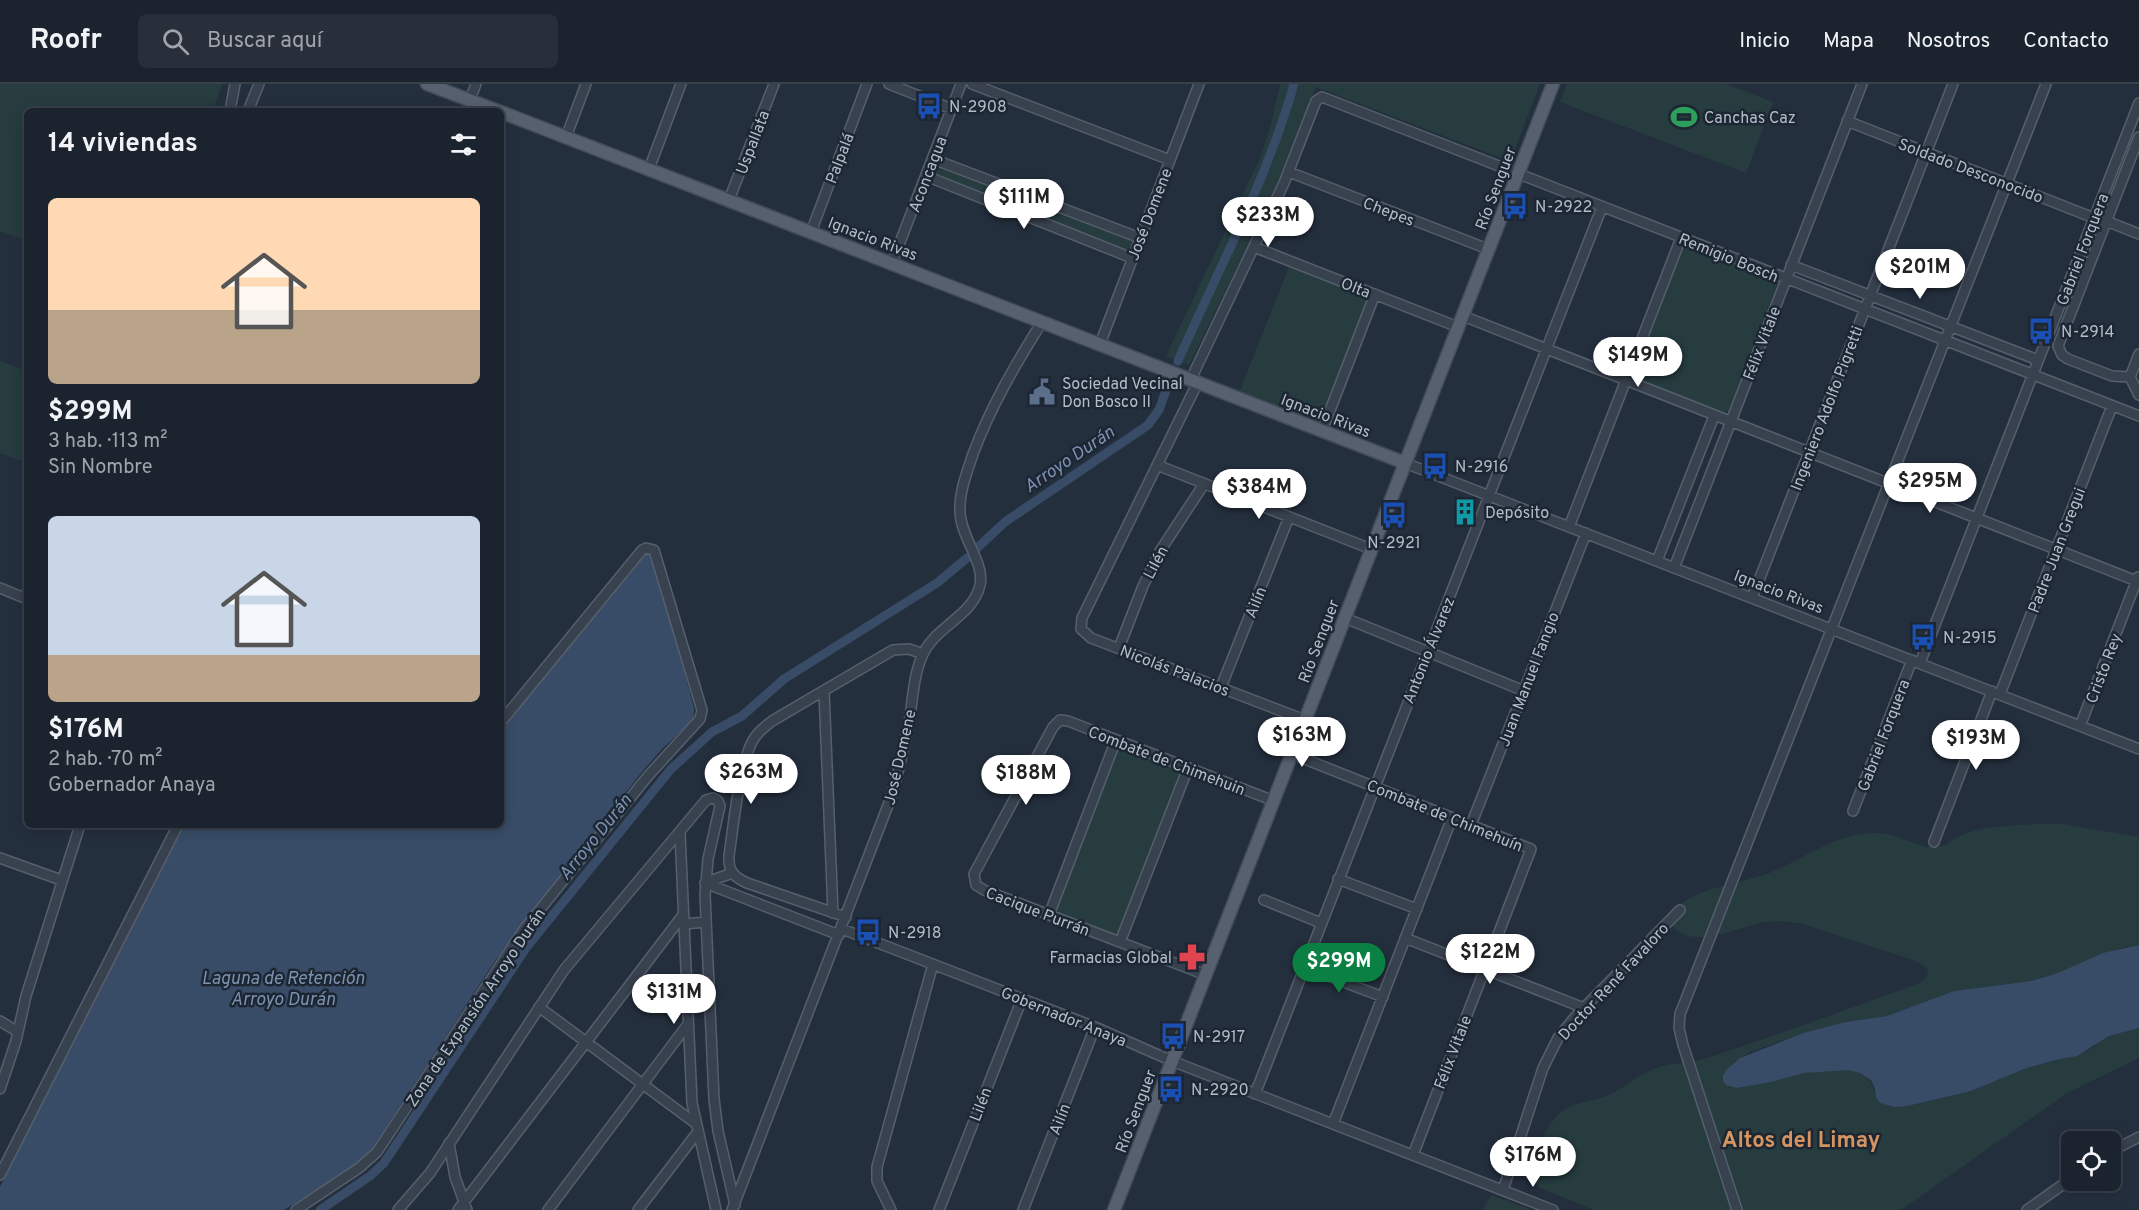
<!DOCTYPE html>
<html lang="es">
<head>
<meta charset="utf-8">
<style>
  body { margin:0; font-family:Overpass,sans-serif; background:#282f3a; color:#f1f3f6; height:100vh; display:flex; flex-direction:column; font-size:22px; white-space:nowrap }
  * { box-sizing:border-box; margin:0 }
  p { font-size:20px; color:#a0a4aa }
  .icon { flex:none; width:33px; height:33px; fill:none; stroke:currentColor; stroke-width:2; stroke-linecap:round; stroke-linejoin:round }
  .map { position:relative; flex:1; overflow:hidden }
  .panel { position:absolute; left:24px; top:24px; width:480px; height:720px; display:flex; flex-direction:column; background:#1b232e; border-radius:9px; box-shadow:0 3px 15px #0003,0 0 0 2px #39404a }
  .panel>* { flex:none }
  .buttons { position:absolute; left:2061px; top:1047px; display:grid; gap:12px }
  .buttons a { display:grid; place-items:center; width:60px; height:60px; border-radius:9px; background:#1b232e; box-shadow:0 3px 15px #0003,0 0 0 2px #39404a; font-size:30px }
  .price { position:absolute; translate:-50% -51px; padding:0 14px; border-radius:21px; background:#fff; color:#222; font-size:20px; line-height:39px; filter:drop-shadow(0 2px 3px #0008) }
  .price::after { content:''; position:absolute; left:50%; top:36px; width:18px; height:14px; margin-left:-9px; background:inherit; clip-path:polygon(0 0,100% 0,50% 100%) }
  .price.active { background:#0b8043; color:#fff }
  ul { padding:0; list-style:none }
  li { display:grid; align-content:center; gap:12px; height:318px; padding:0 24px }
  li span { display:grid; place-items:center; height:186px; border-radius:9px; color:#555 }
  li>.icon { margin-inline-start:auto }
  span .icon { width:108px; height:108px; fill:#fffc; stroke-width:1 }
  li b { font-size:26px }
  h2 { display:flex; justify-content:space-between; align-items:center; height:72px; padding:0 24px; font-size:26px }
  header { display:flex; align-items:center; gap:36px; box-sizing:border-box; height:84px; padding:0 30px; background:#1b232e; border-bottom:2px solid #39404a }
  header strong { font-size:28px }
  nav { display:flex; gap:33px; margin-inline-start:auto; font-size:21px }
  .search { width:420px; height:54px; background:#282f3a; display:flex; align-items:center; gap:15px; box-sizing:border-box; padding:0 21px; border-radius:9px; color:#a0a4aa; font-size:22px }
  .map>svg:first-child { display:block }
  .green { fill:#263c3f }
  .water { fill:#394c67 }
  .lines { fill:none; stroke-linecap:round; stroke-linejoin:round }
  .canal { stroke:#394c67; stroke-width:9 }
  .minor-casing { stroke:#565f6c; stroke-width:12 }
  .major-casing { stroke:#414a57; stroke-width:15 }
  .minor { stroke:#38414e; stroke-width:9 }
  .major { stroke:#56606e; stroke-width:12 }
  .labels { text-anchor:middle; stroke-width:5; stroke-linejoin:round; paint-order:stroke }
  .poi-label { font-size:16px; fill:#b4bcc9; stroke:#1d2633; text-anchor:start }
  .street-label { font-size:16px; fill:#b4bcc9; stroke:#1d2633 }
  .water-label { font-size:18px; font-style:italic; fill:#7c92b1; stroke:#1d2633 }
  .district-label { font-size:22px; font-weight:bold; fill:#d59563; stroke:#1d2633 }
</style>
</head>
<body>
<header>
<strong>Roofr</strong>
<div class="search"><svg class="icon" aria-label="search" viewBox="0 0 24 24"><circle cx="10" cy="10" r="6"/><path d="M15 15l6 6"/></svg>Buscar aquí</div>
<nav><a>Inicio</a><a>Mapa</a><a>Nosotros</a><a>Contacto</a></nav>
</header>
<div class="map">
<svg width="2139" height="1126" viewBox="0 0 2139 1126">
  <rect width="100%" height="100%" fill="#242f3e"/>
  <path class="green" d="M0,0H222L213,27H27V157L0,147Z
    M1280,0H1540L1513,71L1504,75L1316,3L1277,100L1189,281L1166,272L1260,74L1271,40Z
    M1567,0H1726L1773,18L1746,89L1560,18Z
    M941,82L1131,155L1133,163L1130,166H1124L939,94L935,88L937,84Z
    M1687,162L1771,194L1777,200L1730,324L1725,329L1635,295L1634,292L1682,167Z
    M1289,183L1361,211L1366,217L1321,333L1317,338L1239,309Z
    M0,277L27,287V379L0,369Z
    M1120,665H1127L1176,685L1182,689L1120,849L1113,852L1059,831L1057,825L1118,667Z
    M2035,740H2063L2139,753V861L2124,863L2058,889L2031,897L1954,907L1887,932L1845,938L1803,949L1750,968L1733,979L1723,992L1737,1004C1767,999 1834,976 1861,990C1880,999 1869,1020 1894,1023L1971,1007L2024,985L2055,976L2067,974L2089,966L2109,952L2139,944V974L2067,1009L1901,1126H1594L1538,1103C1525,1084 1546,1038 1564,1026C1577,1017 1592,1018 1607,1012C1623,1005 1637,991 1654,985C1670,978 1690,980 1707,974C1775,952 1842,927 1909,903C1919,899 1928,898 1928,885L1916,877L1803,840C1790,838 1778,836 1765,838C1739,842 1685,871 1669,836C1672,828 1676,823 1683,818C1707,803 1735,800 1761,792C1800,779 1834,748 1876,749C1898,749 1921,766 1938,763C1947,762 1954,754 1962,751C1984,742 2011,742 2035,740Z
    M1491,1111L1532,1126H1482Z"/>
  <path class="water" d="M648,467L654,473L694,624V632L690,639L662,665L641,689L495,877L370,1068L358,1080L284,1126H0V1103L183,741H501V644L645,468Z
    M2139,861V944L2109,952L2077,972L2055,976L2024,985L1971,1007L1907,1022L1894,1023L1880,1019L1876,1013L1875,1005L1871,996L1860,989L1848,986L1804,989L1771,998L1737,1004L1726,1001L1723,997V992L1726,986L1740,974L1803,949L1845,938L1887,932L1954,907L2031,897L2058,889L2103,869Z"/>
  <g class="lines">
    <path class="canal" d="M1178,277C1218,186 1267,96 1294,0
      M975,466L1005,438L1148,341L1159,326L1168,301
      M320,1126L370,1092L384,1079L526,864L671,685L712,648L742,632L784,595L937,499L967,474"/>
    <g class="minor-casing">
      <path id="minor" d="M889,0L952,25
        M972,0L1170,76
        M470,16L476,0
        M230,27L235,0
        M248,27L259,0
        M1847,37L2094,134
        M566,53L586,0
        M933,75L1140,154
        M649,85L681,0
        M1289,88L1488,165
        M926,92L1132,174
        M729,116L774,0
        M2106,137L2139,150
        M811,148L867,0
        M1254,163L1458,243
        M892,179L961,0
        M1791,181L2038,276
        M1463,232L2139,498
        M1100,260L1199,0
        M2130,293L2112,292L2068,275L2062,271L2058,262L2139,53
        M2130,293L2139,270
        M2130,293L2139,311
        M1191,295L1284,99L1316,17L1322,13L2139,332
        M1198,298L1082,534L1081,545L1091,554L1305,636
        M1322,347L1375,210
        M1405,379L2139,665
        M1157,381L1371,465
        M1569,443L1681,154
        M1657,477L1714,332
        M1674,484L1862,0
        M0,504L27,515
        M1752,514L1953,0
        M1345,534L1524,607
        M1119,564L1143,502L1160,467L1204,400
        M1920,579L2139,19
        M1221,603L1289,433
        M824,607L833,829
        M2000,610L2112,322
        M2080,642L2138,493
        M1292,670L1531,765L1413,1071
        M1853,727L1912,576
        M1471,741L1586,449
        M680,749L692,1019L716,1126
        M1934,758L1992,607
        M0,774L61,796
        M1338,795L1417,825
        M705,799L839,851
        M705,799L732,789
        M1264,816L1321,839
        M1049,831L1116,656
        M846,833L747,799C734,793 728,787 729,772C733,744 740,674 755,653C760,646 766,642 772,637L893,566L909,565L923,570
        M684,840L706,838
        M842,845L1095,943L1172,977L1553,1126
        M1405,854L1584,924
        M1120,858L1188,684
        M1304,883L1383,913
        M1206,891L984,806L976,801L974,790L1053,643L1060,636L1068,637L1274,717
        M539,923L695,1039
        M0,937L18,948
        M0,1005L16,957L26,912L80,741
        M1255,1010L1602,123
        M1333,1040L1452,734
        M449,1059L455,1093L467,1126
        M2110,1068L2139,1053
        M0,1091L178,741
        M1503,1106L1543,984L1558,954L1575,933L1680,826
        M296,1126L359,1084L377,1068L525,844L648,692L700,635L702,626L654,466L646,464L642,466L501,638
        M398,1126L430,1089L564,886L706,716L713,714L718,717L720,722L708,775L705,811L714,1015L718,1047L735,1121
        M458,1126L683,831
        M548,1126L688,940
        M638,1126L697,1049
        M732,1126L890,716C899,688 905,660 910,632C913,612 914,589 923,570C936,542 973,532 980,501C985,479 961,454 960,428C959,408 967,388 973,370C991,322 1015,281 1042,238
        M891,1126L877,1097V1083L933,880
        M939,1126L1022,915
        M1023,1126L1095,943
        M1737,1126L1683,961L1679,944L1680,930L2046,0
        M2027,1126L2072,1094"/>
    </g>
    <g class="major-casing">
      <path id="major" d="M427,0L498,27
        M501,28L1405,379
        M1114,1126L1553,0"/>
    </g>
    <use href="#minor" class="minor"/>
    <use href="#major" class="major"/>
  </g>
  <defs>
    <g id="bus-bare" transform="scale(2.07)"><path d="M-5-6H5V4H4V6H2V4H-2V6H-4V4H-5ZM-3.5-4V0h7V-4ZM-3.5 1.2v1.5H-2V1.2ZM2 1.2v1.5H3.5V1.2Z" fill="#1a4fb4" stroke="#1d2633" stroke-width="2.5" paint-order="stroke"/></g>
    <g id="stadium-bare" transform="scale(2.07)"><path d="M0-5a6.5 5 0 1 0 0 10a6.5 5 0 1 0 0-10ZM-3.5-1.8h7v3.6h-7Z" fill="#2e9e5b" stroke="#1d2633" stroke-width="2.5" paint-order="stroke"/></g>
    <g id="civic-bare" transform="scale(2.07)"><path d="M-.6-6.5H3V-4.5H.6V-3L4-1V1h2V6H-6V1h2V-1L-.6-3ZM-1.2 2.5V6h2.4V2.5Z" fill="#5c6f8a" stroke="#1d2633" stroke-width="2.5" paint-order="stroke"/></g>
    <g id="building-bare" transform="scale(2.07)"><path d="M-4-6H4V6H1V3H-1V6H-4ZM-2.5-4.3h1.7v1.8h-1.7ZM.8-4.3h1.7v1.8H.8ZM-2.5-1h1.7V.8h-1.7ZM.8-1h1.7V.8H.8Z" fill="#0f9aa8" stroke="#1d2633" stroke-width="2.5" paint-order="stroke"/></g>
    <g id="pharmacy-bare" transform="scale(2.07)"><path d="M-2-6h4v4h4v4h-4v4h-4v-4h-4v-4h4Z" fill="#e0444e" stroke="#1d2633" stroke-width="2.5" paint-order="stroke"/></g>
  </defs>
  <g fill-rule="evenodd">
    <use href="#bus-bare" x="929" y="22"/>
    <use href="#stadium-bare" x="1684" y="33"/>
    <use href="#bus-bare" x="1515" y="122"/>
    <use href="#bus-bare" x="2041" y="247"/>
    <use href="#civic-bare" x="1042" y="308"/>
    <use href="#bus-bare" x="1435" y="382"/>
    <use href="#building-bare" x="1465" y="428"/>
    <use href="#bus-bare" x="1394" y="431"/>
    <use href="#bus-bare" x="1923" y="553"/>
    <use href="#bus-bare" x="868" y="848"/>
    <use href="#pharmacy-bare" x="1192" y="873"/>
    <use href="#bus-bare" x="1173" y="952"/>
    <use href="#bus-bare" x="1171" y="1005"/>
  </g>
  <g class="labels">
    <g class="poi-label">
      <text x="949" y="28">N-2908</text>
      <text x="1704" y="39">Canchas Caz</text>
      <text x="1535" y="128">N-2922</text>
      <text x="2061" y="253">N-2914</text>
      <text x="1062" y="305">Sociedad Vecinal<tspan x="1062" dy="18">Don Bosco II</tspan></text>
      <text x="1455" y="388">N-2916</text>
      <text x="1485" y="434">Depósito</text>
      <text x="1394" y="464" text-anchor="middle">N-2921</text>
      <text x="1943" y="559">N-2915</text>
      <text x="888" y="854">N-2918</text>
      <text x="1172" y="879" text-anchor="end">Farmacias Global</text>
      <text x="1193" y="958">N-2917</text>
      <text x="1191" y="1011">N-2920</text>
    </g>
    <g class="street-label">
      <text transform="translate(752 58) rotate(-69)" y="6">Uspallata</text>
      <text transform="translate(839 74) rotate(-69)" y="6">Palpalá</text>
      <text transform="translate(1971 86) rotate(21)" y="6">Soldado Desconocido</text>
      <text transform="translate(927 90) rotate(-69)" y="6">Aconcagua</text>
      <text transform="translate(1495 104) rotate(-69)" y="6">Río Senguer</text>
      <text transform="translate(1389 127) rotate(21)" y="6">Chepes</text>
      <text transform="translate(1149 130) rotate(-69)" y="6">José Domene</text>
      <text transform="translate(873 154) rotate(21)" y="6">Ignacio Rivas</text>
      <text transform="translate(2082 165) rotate(-69)" y="6">Gabriel Forquera</text>
      <text transform="translate(1729 173) rotate(22)" y="6">Remigio Bosch</text>
      <text transform="translate(1356 203) rotate(21)" y="6">Olta</text>
      <text transform="translate(1761 259) rotate(-69)" y="6">Félix Vitale</text>
      <text transform="translate(1826 324) rotate(-69)" y="6">Ingeniero Adolfo Pigretti</text>
      <text transform="translate(1326 331) rotate(21)" y="6">Ignacio Rivas</text>
      <text transform="translate(2056 466) rotate(-69)" y="6">Padre Juan Gregui</text>
      <text transform="translate(1155 478) rotate(-62)" y="6">Lilén</text>
      <text transform="translate(1779 507) rotate(21)" y="6">Ignacio Rivas</text>
      <text transform="translate(1255 518) rotate(-68)" y="6">Ailín</text>
      <text transform="translate(1318 557) rotate(-69)" y="6">Río Senguer</text>
      <text transform="translate(1428 566) rotate(-68)" y="6">Antonio Álvarez</text>
      <text transform="translate(2103 584) rotate(-69)" y="6">Cristo Rey</text>
      <text transform="translate(1175 586) rotate(21)" y="6">Nicolás Palacios</text>
      <text transform="translate(1528 595) rotate(-69)" y="6">Juan Manuel Fangio</text>
      <text transform="translate(1883 651) rotate(-69)" y="6">Gabriel Forquera</text>
      <text transform="translate(899 673) rotate(-77)" y="6">José Domene</text>
      <text transform="translate(1167 676) rotate(21)" y="6">Combate de Chimehuin</text>
      <text transform="translate(1445 731) rotate(22)" y="6">Combate de Chimehuín</text>
      <text transform="translate(1038 827) rotate(21)" y="6">Cacique Purrán</text>
      <text transform="translate(1613 897) rotate(-47)" y="6">Doctor René Favaloro</text>
      <text transform="translate(475 923) rotate(-56)" y="6">Zona de Expansión Arroyo Durán</text>
      <text transform="translate(1064 932) rotate(22)" y="6">Gobernador Anaya</text>
      <text transform="translate(1452 968) rotate(-69)" y="6">Félix Vitale</text>
      <text transform="translate(980 1020) rotate(-69)" y="6">Lilén</text>
      <text transform="translate(1135 1027) rotate(-69)" y="6">Río Senguer</text>
      <text transform="translate(1059 1035) rotate(-69)" y="6">Ailín</text>
    </g>
    <g class="water-label">
      <text transform="translate(1069 375) rotate(-34)" y="6">Arroyo Durán</text>
      <text transform="translate(595 753) rotate(-51)" y="6">Arroyo Durán</text>
      <text x="283" y="900">Laguna de Retención<tspan x="283" dy="21">Arroyo Durán</tspan></text>
    </g>
    <g class="district-label">
      <text x="1801" y="1063">Altos del Limay</text>
    </g>
  </g>
</svg>
<div class="buttons">
<a><svg class="icon" aria-label="locate" viewBox="0 0 24 24"><circle cx="12" cy="12" r="6"/><path d="M12 2v4M12 18v4M2 12h4M18 12h4"/></svg></a>
</div>
<b class="price" style="left:1024px;top:146px">$111M</b>
<b class="price" style="left:1268px;top:164px">$233M</b>
<b class="price" style="left:1920px;top:216px">$201M</b>
<b class="price" style="left:1638px;top:304px">$149M</b>
<b class="price" style="left:1930px;top:430px">$295M</b>
<b class="price" style="left:1259px;top:436px">$384M</b>
<b class="price" style="left:1302px;top:684px">$163M</b>
<b class="price" style="left:1976px;top:687px">$193M</b>
<b class="price" style="left:751px;top:721px">$263M</b>
<b class="price" style="left:1026px;top:722px">$188M</b>
<b class="price" style="left:1490px;top:901px">$122M</b>
<b class="price active" style="left:1339px;top:910px">$299M</b>
<b class="price" style="left:674px;top:941px">$131M</b>
<b class="price" style="left:1533px;top:1104px">$176M</b>
<section class="panel">
<h2>14 viviendas<svg class="icon" aria-label="filters" viewBox="0 0 24 24"><path d="M4 7h16M4 17h16"/><circle cx="9" cy="7" r="2"/><circle cx="15" cy="17" r="2"/></svg></h2>
<ul>
<li><span style="background:linear-gradient(#ffd9b3 60%,#b9a48a 0)"><svg class="icon" aria-label="home" viewBox="0 0 24 24"><path d="M3 11l9-7 9 7M6 9v11h12V9"/></svg></span><div><b>$299M</b><p>3 hab. · 113 m²</p><p>Sin Nombre</p></div></li>
<li><span style="background:linear-gradient(#c9d6e8 75%,#b9a48a 0)"><svg class="icon" aria-label="home" viewBox="0 0 24 24"><path d="M3 11l9-7 9 7M6 9v11h12V9"/></svg></span><div><b>$176M</b><p>2 hab. · 70 m²</p><p>Gobernador Anaya</p></div></li>
</ul>
</section>
</div>
</body>
</html>
